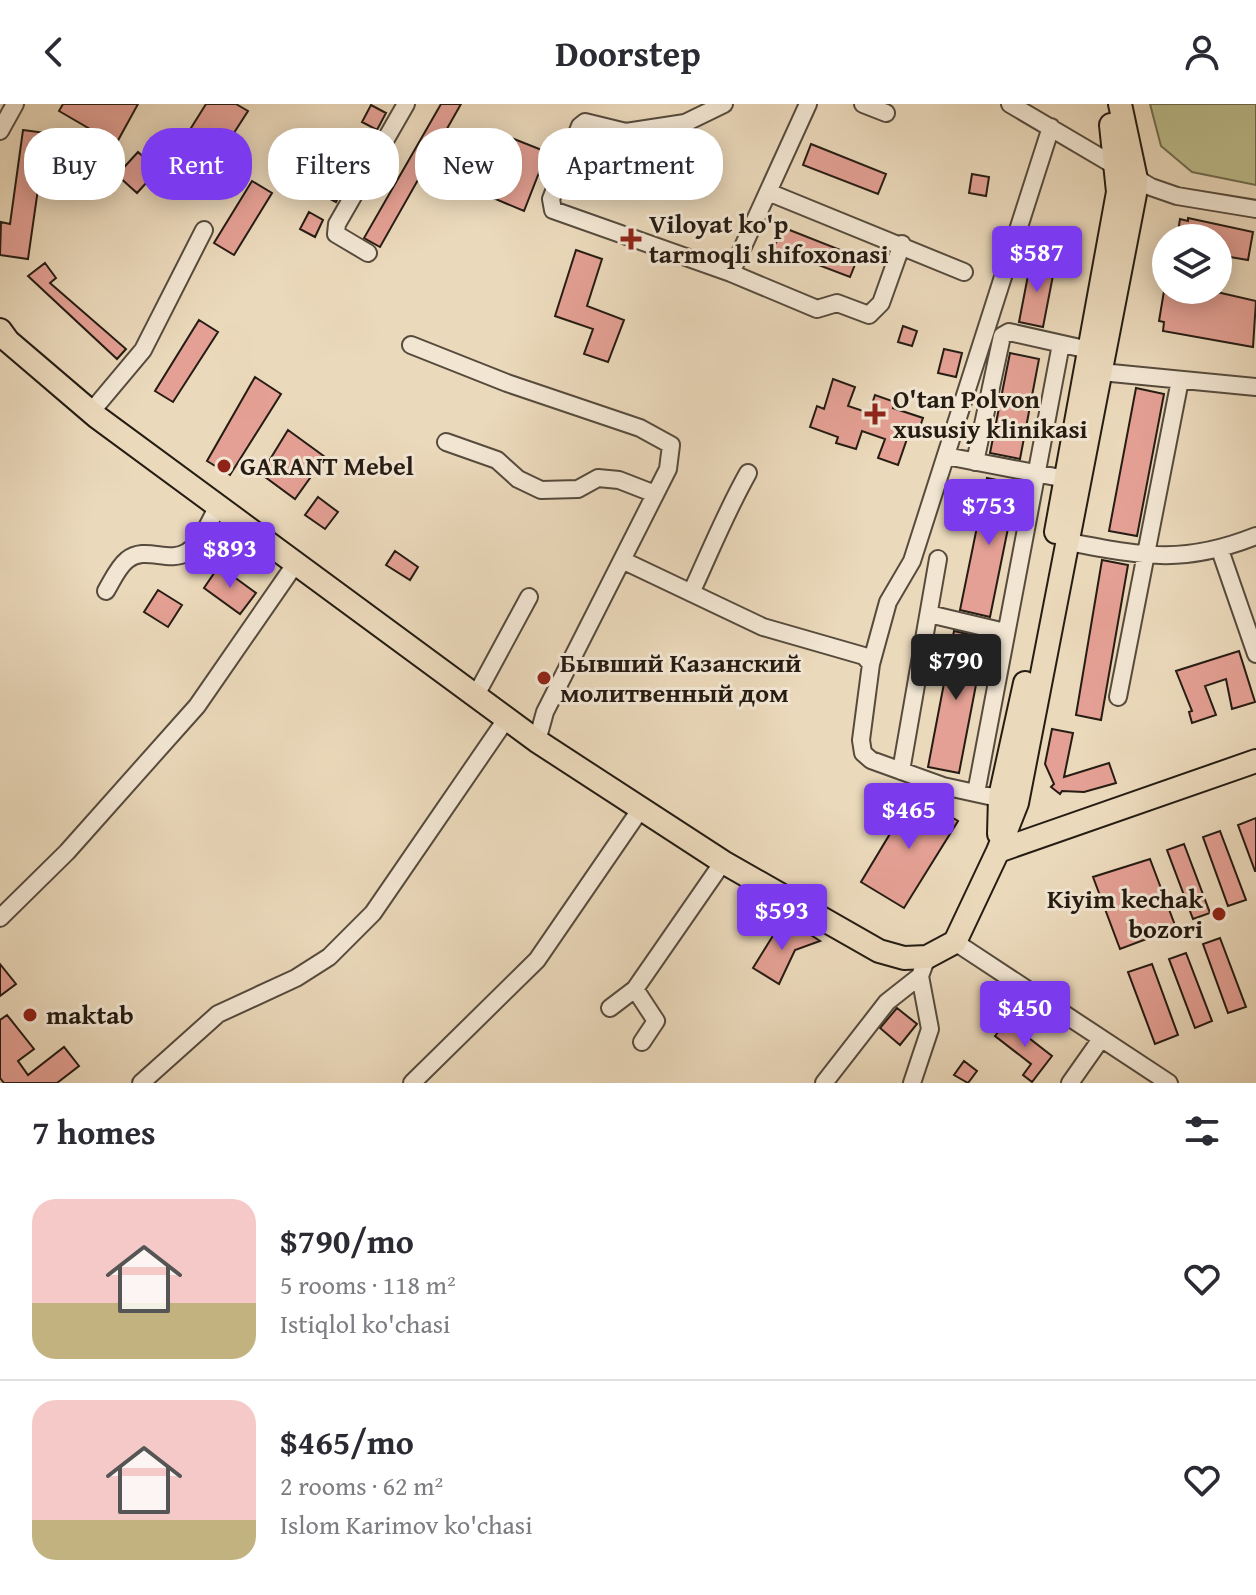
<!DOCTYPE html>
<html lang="en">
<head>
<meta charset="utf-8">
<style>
  body { margin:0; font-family:"Gentium Book Plus",serif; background:#f7f7f7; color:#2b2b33; height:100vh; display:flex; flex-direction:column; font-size:30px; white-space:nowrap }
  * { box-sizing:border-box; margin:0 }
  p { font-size:26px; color:#7c7c81 }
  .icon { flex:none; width:44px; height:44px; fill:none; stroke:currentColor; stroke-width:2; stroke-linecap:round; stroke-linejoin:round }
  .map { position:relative; height:979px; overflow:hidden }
  .sheet { display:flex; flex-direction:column; background:#fff; flex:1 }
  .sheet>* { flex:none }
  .top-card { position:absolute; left:24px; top:24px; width:800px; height:72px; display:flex; gap:16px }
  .buttons { position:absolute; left:1152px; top:120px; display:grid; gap:16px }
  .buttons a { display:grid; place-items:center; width:80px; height:80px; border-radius:50%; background:#fff; box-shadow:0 4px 20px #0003; font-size:40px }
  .price { position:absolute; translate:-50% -68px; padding:0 18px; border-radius:8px; background:#7c3aed; color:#fff; font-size:26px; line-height:52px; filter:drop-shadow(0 2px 4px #0008) }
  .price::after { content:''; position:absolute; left:50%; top:48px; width:24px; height:18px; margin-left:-12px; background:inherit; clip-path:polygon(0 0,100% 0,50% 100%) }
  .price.current { background:#222; color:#fff }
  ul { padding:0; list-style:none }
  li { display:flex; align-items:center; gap:24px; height:200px; padding:0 32px }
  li+li { border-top:2px solid #e1e1e2 }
  li span { display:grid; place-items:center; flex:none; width:224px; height:160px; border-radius:24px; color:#555 }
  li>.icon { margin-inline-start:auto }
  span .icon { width:96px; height:96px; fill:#fffc; stroke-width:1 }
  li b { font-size:34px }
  h2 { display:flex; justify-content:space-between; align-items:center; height:96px; padding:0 32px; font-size:34px }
  .tag { padding:0 28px; border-radius:32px; background:#fff; box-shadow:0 4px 20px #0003; font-size:28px; line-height:72px }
  .tag.current { background:#7c3aed; color:#fff }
  header { display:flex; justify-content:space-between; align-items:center; height:104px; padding:0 32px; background:#fff; font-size:36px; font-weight:700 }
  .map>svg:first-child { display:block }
  .green { fill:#bdbe8c; stroke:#716d50; stroke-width:2 }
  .building { fill:#e4a094; stroke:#251c13; stroke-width:2 }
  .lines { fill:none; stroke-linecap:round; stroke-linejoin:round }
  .minor-casing { stroke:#564b3d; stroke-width:20 }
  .major-casing { stroke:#251c13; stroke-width:26 }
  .minor { stroke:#f2e6d3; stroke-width:16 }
  .major { stroke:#ebd9bb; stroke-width:22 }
  .poi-dot { fill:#8f2418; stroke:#f2e6d3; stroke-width:3 }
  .labels { text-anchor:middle; stroke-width:6; stroke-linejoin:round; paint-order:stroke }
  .poi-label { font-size:26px; font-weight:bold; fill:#251c13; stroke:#f2e6d3; text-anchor:start }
</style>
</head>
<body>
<header><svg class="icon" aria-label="back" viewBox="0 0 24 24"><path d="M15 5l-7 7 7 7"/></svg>Doorstep<svg class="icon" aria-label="person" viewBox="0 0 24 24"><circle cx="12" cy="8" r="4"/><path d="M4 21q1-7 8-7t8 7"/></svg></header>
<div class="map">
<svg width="1256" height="979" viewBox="0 0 1256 979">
  <rect width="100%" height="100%" fill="#ebd9bb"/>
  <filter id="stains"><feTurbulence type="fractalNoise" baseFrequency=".0025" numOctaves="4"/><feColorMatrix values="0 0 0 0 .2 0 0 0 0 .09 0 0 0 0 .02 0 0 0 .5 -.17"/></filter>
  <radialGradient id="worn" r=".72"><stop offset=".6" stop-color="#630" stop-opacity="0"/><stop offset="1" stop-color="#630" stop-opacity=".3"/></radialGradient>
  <path class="green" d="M1150,0H1256V81L1192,68L1161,42Z"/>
  <path class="building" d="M63,0H138L116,40L59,7Z
    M206,0H236L248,7L203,77L171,56Z
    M441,0H461L380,143L364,134Z
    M371,1L386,9L377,26L362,18Z
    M23,26L46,29L28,155L0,151L1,118L10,120Z
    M509,33L547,48L524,107L486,91Z
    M350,37L365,45L356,61L342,54Z
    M811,40L886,70L878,90L803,61Z
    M138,48L158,66L137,89L117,71Z
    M972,70L989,73L986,92L969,89Z
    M330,74L344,81L336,98L321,90Z
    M252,77L272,89L234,151L214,139Z
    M309,108L323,116L315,133L300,125Z
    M1188,114L1253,128L1248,156L1218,151V134H1177L1180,115L1188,117Z
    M782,123L858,153L850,173L774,144Z
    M576,146L602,155L587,202L624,216L608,258L584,250L593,225L555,212Z
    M1031,156L1055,161L1043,223L1019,218Z
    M45,159L56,174L50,179L126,245L117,255L28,172Z
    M1208,186L1256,197L1253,243L1163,227L1164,218L1159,217L1164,187Z
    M199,216L218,228L173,298L155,287Z
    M903,222L917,227L912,242L898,238Z
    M944,245L962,249L956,273L938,269Z
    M1010,249L1039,255L1020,355L990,349Z
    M255,273L281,290L230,371L207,357Z
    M833,275L855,283L848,302L869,309L875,291L895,298L893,304L923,314L916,334L908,332L898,361L878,354L885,335L862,327L856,345L836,339L838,333L810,323L817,302L824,305Z
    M1136,284L1164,290L1137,432L1109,427Z
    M288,326L325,353L295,395L261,370Z
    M987,374L1017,380L990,513L960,506Z
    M318,393L338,408L325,425L305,411Z
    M395,447L418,463L410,476L386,461Z
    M1102,456L1128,461L1101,616L1076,611Z
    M219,462L256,489L240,510L204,484Z
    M158,486L182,501L168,523L144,508Z
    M954,527L985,534L959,669L928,663Z
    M1239,547L1255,598L1232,605L1226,575L1205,582L1216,611L1192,619L1189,608L1192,607L1176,567Z
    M1052,625L1073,629L1064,673L1109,659L1116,679L1084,688L1062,687L1060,690L1051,683L1054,680L1045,660Z
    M914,690L958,717L904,804L861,778Z
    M1256,714V767H1255L1238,721Z
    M1220,727L1246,796L1228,802L1203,733Z
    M1184,740L1210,809L1193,815L1167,746Z
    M1150,755L1176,824L1120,845L1093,773Z
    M797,822L820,837L795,846L779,880L753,864L774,830Z
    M1220,834L1246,903L1228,909L1203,840Z
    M1186,849L1212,917L1195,924L1169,855Z
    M0,860L16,880L0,892Z
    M1152,860L1178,931L1155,940L1128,868Z
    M897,904L917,920L900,941L880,924Z
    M7,911L34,945L18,957L28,971L64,943L79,962L57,979H4L0,974V916Z
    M1007,917L1052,952L1032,978L1023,971L1031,960L995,932Z
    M964,957L977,967L968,979L954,971Z"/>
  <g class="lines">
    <g class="minor-casing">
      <path id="minor" d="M724,0L685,19L626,28L585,18L580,22L551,95L553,106L731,169L817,205L837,199L869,211L881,199L902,140
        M863,0L886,9
        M1010,0L1151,83L1177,92L1256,105
        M0,27L15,0
        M768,88L964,168
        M368,149L336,130L337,120L406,0
        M731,169L808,0
        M411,241L507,279L640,324L671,341L668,365L545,608L537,637
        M1101,268L1256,283
        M91,308L143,246L204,126
        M446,338L497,356L518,375L541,386L578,385L598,374L619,376L655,390
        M946,352L1066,375
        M975,358L1002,232L1009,228L1089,246
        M1069,438C1143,452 1183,461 1256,432
        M1220,446L1256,550
        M622,456L763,523L864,552L871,560
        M106,487C112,477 118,463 127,456C145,441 169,460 187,448C201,440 210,416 218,402
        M691,489C710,448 726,408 748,369
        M929,510L1005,528
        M476,591L529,493
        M1118,593L1180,276
        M901,667L938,455
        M976,689L1061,240
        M1007,696L943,682L871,656L863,649L861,636L871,560L888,498L912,457L1051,23
        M0,814L67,748L197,602L296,459
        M955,838L1169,979
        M635,885L656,917L642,938
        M610,904L635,885L723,758
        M141,979L218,910L296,874L329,853L373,809L507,614
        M412,979L537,856L640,706
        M824,979L887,898L920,872L927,853
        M912,979L930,925L920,872
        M1070,979L1101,935"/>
    </g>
    <g class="major-casing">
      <path id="major" d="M0,226L8,237L97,313L537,637L723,758L879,847L904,854L927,853L955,838L998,747L1017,699L1135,90L1136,75L1120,0
        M1056,428L1118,88L1111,21
        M999,730L1000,693L1025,579
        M998,747L1256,657"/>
    </g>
    <use href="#minor" class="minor"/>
    <use href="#major" class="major"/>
  </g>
  <g class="poi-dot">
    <path d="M627 123h8v8h8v8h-8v8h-8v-8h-8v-8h8z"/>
    <path d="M871 298h8v8h8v8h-8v8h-8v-8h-8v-8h8z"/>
    <circle cx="224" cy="362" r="8"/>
    <circle cx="544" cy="574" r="8"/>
    <circle cx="1219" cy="810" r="8"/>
    <circle cx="30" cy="911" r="8"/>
  </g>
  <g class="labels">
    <g class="poi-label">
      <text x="649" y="129">Viloyat ko'p<tspan x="649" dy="30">tarmoqli shifoxonasi</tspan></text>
      <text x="893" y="304">O'tan Polvon<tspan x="893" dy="30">xususiy klinikasi</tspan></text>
      <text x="240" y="371">GARANT Mebel</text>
      <text x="560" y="568">Бывший Казанский<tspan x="560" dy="30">молитвенный дом</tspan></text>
      <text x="1203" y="804" text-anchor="end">Kiyim kechak<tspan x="1203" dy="30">bozori</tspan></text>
      <text x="46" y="920">maktab</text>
    </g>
  </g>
  <rect width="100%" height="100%" filter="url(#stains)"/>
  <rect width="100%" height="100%" fill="url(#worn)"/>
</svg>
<div class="buttons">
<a><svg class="icon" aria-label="layers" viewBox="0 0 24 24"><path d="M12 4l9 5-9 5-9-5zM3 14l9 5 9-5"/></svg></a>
</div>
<b class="price" style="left:1037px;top:190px">$587</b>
<b class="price" style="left:989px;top:443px">$753</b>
<b class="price" style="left:230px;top:486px">$893</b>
<b class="price current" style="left:956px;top:598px">$790</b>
<b class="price" style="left:909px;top:747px">$465</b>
<b class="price" style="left:782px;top:848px">$593</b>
<b class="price" style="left:1025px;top:945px">$450</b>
<div class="top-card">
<a class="tag">Buy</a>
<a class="tag current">Rent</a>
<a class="tag">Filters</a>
<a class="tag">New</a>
<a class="tag">Apartment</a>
</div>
</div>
<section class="sheet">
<h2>7 homes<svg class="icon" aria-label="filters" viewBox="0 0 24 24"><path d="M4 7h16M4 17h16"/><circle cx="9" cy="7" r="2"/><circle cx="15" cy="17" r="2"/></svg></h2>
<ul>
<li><span style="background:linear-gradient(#f6c9c9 65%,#c2b280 0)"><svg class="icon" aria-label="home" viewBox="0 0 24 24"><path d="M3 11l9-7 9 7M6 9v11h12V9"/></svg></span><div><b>$790/mo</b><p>5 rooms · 118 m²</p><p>Istiqlol ko'chasi</p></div><svg class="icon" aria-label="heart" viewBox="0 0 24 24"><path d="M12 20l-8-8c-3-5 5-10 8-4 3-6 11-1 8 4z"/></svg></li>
<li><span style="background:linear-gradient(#f6c9c9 75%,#c2b280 0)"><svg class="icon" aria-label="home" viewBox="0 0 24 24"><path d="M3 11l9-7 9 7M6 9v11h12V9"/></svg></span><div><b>$465/mo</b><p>2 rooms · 62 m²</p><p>Islom Karimov ko'chasi</p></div><svg class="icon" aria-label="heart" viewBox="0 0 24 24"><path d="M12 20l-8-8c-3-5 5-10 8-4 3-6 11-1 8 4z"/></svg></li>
</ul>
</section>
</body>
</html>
